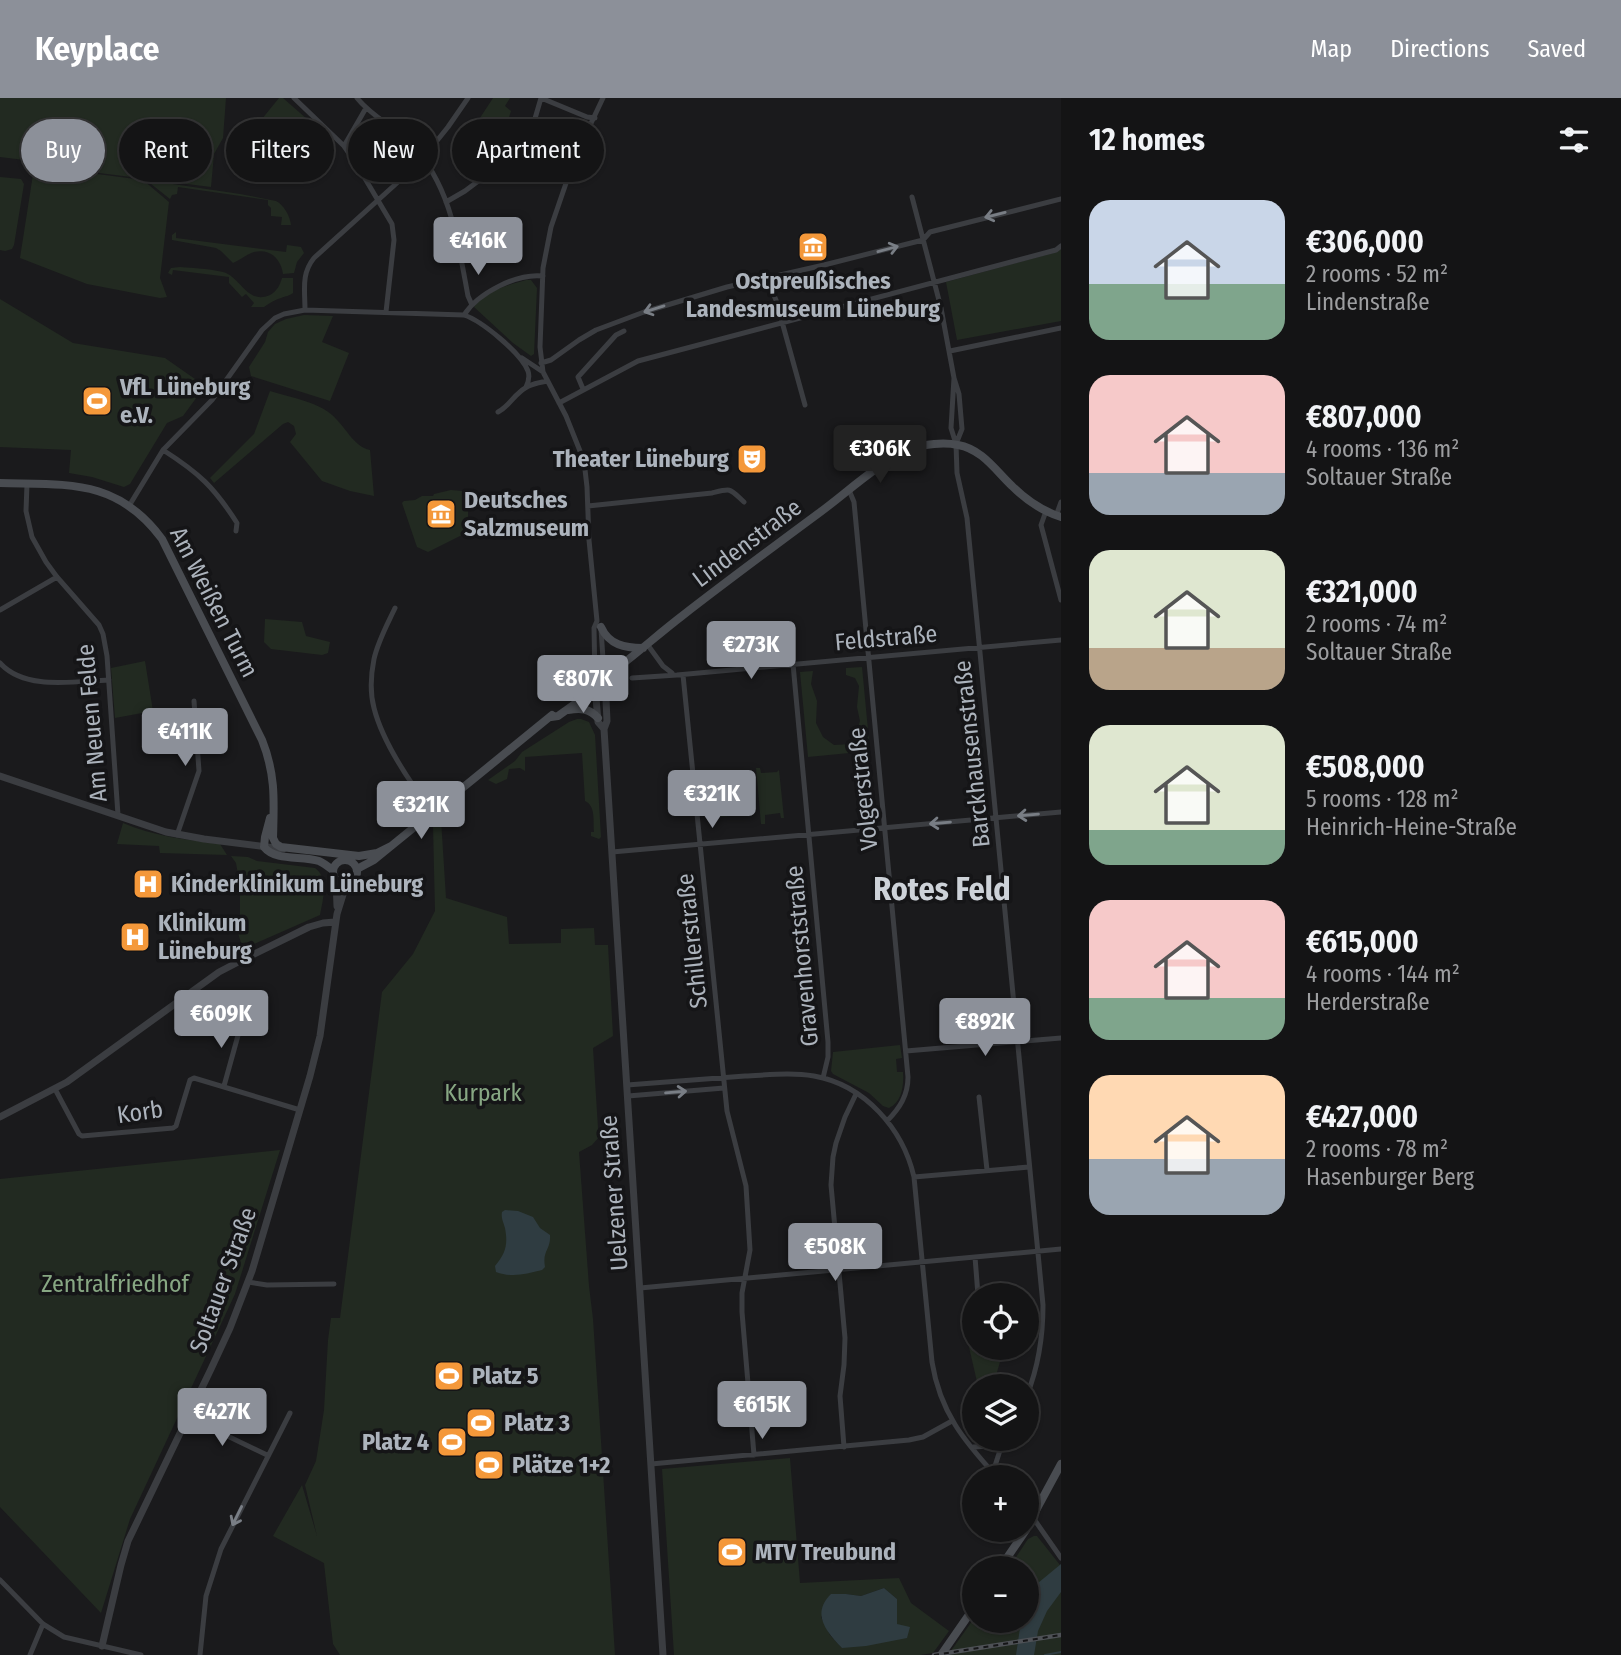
<!DOCTYPE html>
<html lang="en">
<head>
<meta charset="utf-8">
<style>
  body { margin:0; font-family:"Fira Sans Condensed",sans-serif; background:#1d1d1e; color:#f1f3f6; height:100vh; display:flex; flex-direction:column; font-size:26px; white-space:nowrap }
  * { box-sizing:border-box; margin:0 }
  p { font-size:23px; color:#9d9ea0 }
  .icon { flex:none; width:38px; height:38px; fill:none; stroke:currentColor; stroke-width:2; stroke-linecap:round; stroke-linejoin:round }
  .map { position:relative; flex:1; overflow:hidden }
  .details { display:flex; flex-direction:column; background:#141415; width:560px }
  .details>* { flex:none }
  .hud { position:absolute; left:21px; top:21px; width:665px; height:63px; display:flex; gap:14px }
  .tools { position:absolute; left:962px; top:1185px; display:grid; gap:14px }
  .tools a { display:grid; place-items:center; width:77px; height:77px; border-radius:50%; background:#141415; box-shadow:0 2px 5px #0004,0 0 0 2px #333334; font-size:35px }
  .price { position:absolute; translate:-50% -60px; padding:0 16px; border-radius:7px; background:#8c9099; color:#fff; font-size:23px; line-height:46px; filter:drop-shadow(0 2px 4px #0008) }
  .price::after { content:''; position:absolute; left:50%; top:42px; width:21px; height:16px; margin-left:-10px; background:inherit; clip-path:polygon(0 0,100% 0,50% 100%) }
  .price.selected { background:#222; color:#fff }
  ul { padding:0; list-style:none }
  li { display:flex; align-items:center; gap:21px; height:175px; padding:0 28px }
  li span { display:grid; place-items:center; flex:none; width:196px; height:140px; border-radius:21px; color:#555 }
  li>.icon { margin-inline-start:auto }
  span .icon { width:84px; height:84px; fill:#fffc; stroke-width:1 }
  li b { font-size:30px }
  h2 { display:flex; justify-content:space-between; align-items:center; height:84px; padding:0 28px; font-size:30px }
  .pill { padding:0 24px; border-radius:32px; background:#141415; box-shadow:0 2px 5px #0004,0 0 0 2px #333334; font-size:24px; line-height:63px }
  .pill.selected { background:#8c9099; color:#fff }
  header { display:flex; align-items:center; gap:42px; box-sizing:border-box; height:98px; padding:0 35px; background:#8c9099; color:#fff }
  header strong { font-size:33px }
  nav { display:flex; gap:38px; margin-inline-start:auto; font-size:24px }
  main { display:flex; flex:1; min-height:0 }
  .map>svg:first-child { display:block }
  .green { fill:#222a21; fill-rule:evenodd }
  .water { fill:#2f3c41 }
  .lines { fill:none; stroke-linecap:round; stroke-linejoin:round }
  .stream { stroke:#2f3c41; stroke-width:2 }
  .minor { stroke:#3b3d41; stroke-width:5 }
  .tertiary { stroke:#3b3d41; stroke-width:7 }
  .secondary { stroke:#494c51; stroke-width:8 }
  .rail-casing { stroke:#4e5156; stroke-width:4.5 }
  .rail { stroke:#151517; stroke-width:2; stroke-dasharray:5; stroke-linecap:butt }
  .oneway { stroke:#797e85 }
  .labels { text-anchor:middle; stroke-width:7; stroke-linejoin:round; paint-order:stroke }
  .poi-label { font-size:24px; font-weight:bold; fill:#acb3bc; stroke:#151517; text-anchor:start }
  .street-label { font-size:24px; fill:#acb3bc; stroke:#151517 }
  .park-label { font-size:24px; fill:#87a783; stroke:#151517 }
  .district-label { font-size:32px; font-weight:bold; fill:#cdd2d8; stroke:#151517 }
</style>
</head>
<body>
<header>
<strong>Keyplace</strong>
<nav><a>Map</a><a>Directions</a><a>Saved</a></nav>
</header>
<main>
<div class="map">
<svg width="1061" height="1557" viewBox="0 0 1061 1557">
  <rect width="100%" height="100%" fill="#1a1a1c"/>
  <path class="green" d="M0,0H226L223,40L214,56L211,89L99,75L98,71L0,59Z
    M279,0H283L332,43L301,78L249,37Z
    M493,0H510L505,8L511,13L505,32L500,40L497,37L495,32H489L478,23Z
    M36,68L143,82L169,104L160,180L167,199L160,200L87,186L20,160L34,70Z
    M0,79L21,81L24,86L14,147L12,151L5,153L0,152Z
    M146,82L240,96L276,103C284,107 290,118 291,127H281L282,119L271,118V110L268,107V102L178,89L177,96L172,97L170,101Z
    M176,134V140L286,154L287,147L301,149L304,155L297,164L294,175L283,176C281,161 270,150 254,154C247,156 240,162 233,165L221,153L216,150L172,142V137Z
    M1061,151V223L957,242L946,184L1057,154Z
    M180,169C194,170 210,171 223,174C241,179 247,207 270,197C277,193 280,187 282,180H293V195C289,198 286,198 281,200C274,202 270,205 264,209H251L254,205L246,196L242,199L229,185V179L173,172L172,177L168,175L171,170Z
    M526,182H531L537,190L534,256L531,258L513,245L474,209C483,193 509,187 526,182Z
    M0,201L73,245L165,260L205,288L183,318L167,325L130,386L124,389L92,379L69,375L71,352L0,349Z
    M304,217L333,218L322,244L349,255L330,303L251,278L249,269L265,244L268,234L275,226L286,221Z
    M270,293C292,300 322,304 337,322C347,332 355,349 370,352L374,398L350,393L322,383L290,344L296,336L294,328L288,324L283,326L214,385L210,380L254,336Z
    M451,392L462,393L468,395V426L466,435L428,454L417,449L402,405L404,403L415,402L422,398H433L434,396Z
    M265,521L302,524L306,538L330,544L328,555L322,557L271,551L264,544Z
    M145,563L153,613L115,620L111,570Z
    M862,569L870,653L808,659L800,574L813,573L811,586L817,603L816,625L823,639L834,647L853,646L860,623L857,609L859,588L855,580L846,577V570Z
    M577,621H581L589,624L595,637L601,739L599,741L591,738V734H594C593,723 596,708 585,703L582,655L525,659V673L520,670L509,671L507,681L496,686L488,682L515,663L522,654L569,624Z
    M756,670H760L761,675L777,674L779,672L784,720H781L780,715L765,717V726H761Z
    M718,678H720L721,680L736,678L740,717L721,719Z
    M441,721L446,800L507,819L509,846L561,845V831L594,830L595,847H608L613,938L593,950L598,1030L600,1038L592,1047L579,1054L589,1188L593,1221L615,1557H340L333,1546L324,1465L273,1438L302,1387L317,1438L305,1387L316,1363L324,1312L328,1242L331,1220H340L382,894L413,856L435,813L433,728Z
    M123,725C153,738 187,742 220,746L227,757L160,755L159,748L117,746Z
    M231,758L248,759L257,763L315,770C329,780 323,801 320,817L245,850L242,848L238,835L240,823V788L236,765Z
    M900,947L902,960L896,961L897,974H903C904,987 902,1004 889,1010L883,1008L869,995L833,976L831,973L833,954Z
    M280,1052L235,1196L130,1421L101,1515L0,1409V1081Z
    M969,1249L1004,1250L993,1288H978Z
    M790,1360L800,1485L899,1480L911,1505L949,1533L933,1555L920,1557H674L662,1371ZM884,1490L897,1501V1526L842,1550L830,1537L821,1519L846,1496L861,1498Z
    M1034,1438H1037L1060,1467L1058,1469L1061,1474V1557H948L975,1519V1522H1027V1470H1009L1028,1441Z"/>
  <path class="water" d="M505,1112L518,1113L533,1119L540,1130L550,1137C551,1152 542,1152 545,1169L542,1172C526,1176 512,1180 496,1174L495,1168C506,1155 508,1146 505,1130C503,1123 501,1120 502,1114Z
    M1061,1466V1494L1047,1513L1038,1533L1034,1557H1016L1021,1523L1027,1522V1501L1038,1485Z
    M884,1490L897,1501V1526L910,1529L907,1540L866,1548L842,1550C826,1533 811,1516 831,1496H846L861,1498Z"/>
  <g class="lines">
    <path class="stream" d="M1045,1557L1061,1554"/>
    <path class="minor" d="M294,0L344,48L357,67L392,126L394,142L386,214
      M357,0C372,19 395,29 411,46C451,87 458,145 468,198L472,207
      M541,0L587,19L595,20
      M344,48L366,10
      M912,99L941,210L954,280L959,296L962,331L956,346
      M446,104L465,93L522,50L529,41L541,0
      M923,142L930,134L1061,101
      M766,179L776,202L805,307
      M305,212C305,192 301,176 314,160L419,65L448,29L468,0
      M464,217C478,195 517,175 543,178
      M950,253L1061,230
      M522,260L543,274
      M541,265L551,262L579,242L596,232L644,214L727,189L824,167L923,142
      M954,280L951,330L956,346L957,375L967,420L1043,1207C1043,1239 1039,1267 1027,1297
      M583,291L578,279L616,237L624,233
      M559,305L638,263L1056,152L1061,148
      M498,314C509,308 511,301 520,294C527,287 537,285 547,283
      M163,352C199,375 214,389 237,425L236,433
      M27,386L26,413L32,439L46,464L57,479L99,527L103,536L107,558L118,717
      M849,392L854,404L908,979C908,997 900,1010 887,1023
      M129,408L163,352L212,302L262,232L275,220L284,216L305,212L464,217C482,223 521,255 528,273C530,279 529,283 526,289
      M588,408L712,395C732,390 729,390 744,404
      M1046,413L1041,427L1061,502
      M1056,418L1061,404
      M395,510C387,527 378,543 374,561C371,576 370,595 374,610C383,646 411,686 433,715
      M0,512L57,479
      M601,531L604,576
      M647,546L663,568L672,575
      M0,565C25,593 75,583 109,582
      M793,566L828,944V959L823,980
      M683,577L727,1013L746,1088L750,1152L742,1195V1214L754,1357
      M632,580L677,577L1061,542
      M595,582L594,530L597,523L589,442L587,389L584,363L566,318L543,274L540,249L543,170L551,129L575,59L603,0
      M177,737L199,673L194,603
      M612,754L1061,714
      M906,953L1061,940
      M627,987C666,984 705,981 745,978C768,977 791,974 814,978C865,987 903,1031 914,1079L932,1264C940,1314 964,1343 997,1379
      M224,988L242,923
      M55,991L79,1036L82,1038L173,1030L176,1028L190,982L194,980L300,1012
      M628,998L724,990
      M979,999L987,1072
      M914,1079L1029,1069
      M975,1159L978,1197
      M248,1184L267,1187L334,1186
      M640,1190L1061,1151
      M188,1319L267,1357
      M844,1349L840,1298L844,1267L845,1240L831,1087L833,1059L836,1045L845,1019L856,996
      M973,1349L991,1348L1003,1340
      M651,1366L909,1342L923,1339L952,1323
      M993,1374L1004,1340
      M1027,1411L1061,1460
      M0,1482L43,1526L64,1539L141,1557
      M30,1557L43,1526
      M200,1557L206,1498L221,1451L290,1315"/>
    <path class="tertiary" d="M605,580L607,623L604,631L663,1557
      M595,588L598,624L604,631
      M0,678L166,734L204,741L283,751
      M336,782L337,808
      M0,1019L67,984L219,874L244,861L309,829L323,825L335,824
      M102,1548L121,1467L128,1443L211,1271L230,1230L252,1173L310,978L320,938L337,816L346,787"/>
    <path class="secondary" d="M0,385C67,387 117,380 162,441L262,642C276,677 274,704 273,740L276,746L281,749L359,758L377,755L391,748
      M601,529C609,547 625,550 643,550
      M582,594L613,570L616,568H620
      M568,612C580,610 589,610 598,620
      M551,619L558,618L614,578L619,573L620,568C641,552 661,534 682,518C727,483 773,449 819,415C848,394 877,365 911,351C924,346 944,344 958,347C982,351 996,373 1012,388C1026,402 1042,413 1061,419
      M270,720L265,739L264,749C276,764 302,757 319,763C324,765 328,769 333,772
      M333 774a12 12 0 1 1 24 0a12 12 0 1 1-24 0Z
      M357,771L374,762L552,617
      M1027,1429L1061,1366
      M1000,1470L1026,1432
      M941,1557L975,1508"/>
    <g class="rail-casing">
      <path id="rail" d="M934,1557L1061,1537"/>
    </g>
    <use href="#rail" class="rail"/>
  </g>
  <defs><path id="oneway-shaft" d="M-6 0H5M1.5-3L5.5 0L1.5 3" fill="none" stroke-width="1.6" stroke-linecap="round" stroke-linejoin="round" transform="scale(1.75)"/></defs>
  <g class="oneway">
    <use href="#oneway-shaft" transform="translate(995 117) rotate(166)"/>
    <use href="#oneway-shaft" transform="translate(888 151) rotate(-15)"/>
    <use href="#oneway-shaft" transform="translate(654 211) rotate(163)"/>
    <use href="#oneway-shaft" transform="translate(1028 717) rotate(175)"/>
    <use href="#oneway-shaft" transform="translate(940 725) rotate(175)"/>
    <use href="#oneway-shaft" transform="translate(676 994) rotate(-5)"/>
    <use href="#oneway-shaft" transform="translate(237 1418) rotate(116)"/>
  </g>
  <defs>
    <g id="museum-square" transform="scale(1.575)"><rect x="-9" y="-9" width="18" height="18" rx="4" fill="#f4983a" stroke="#151517"/><path d="M0-6L6-3V-2H-6V-3ZM-5-1h2V3h-2ZM-1-1h2V3h-2ZM3-1h2V3H3ZM-6 4H6V6H-6Z" fill="#fff"/></g>
    <g id="stadium-square" transform="scale(1.575)"><rect x="-9" y="-9" width="18" height="18" rx="4" fill="#f4983a" stroke="#151517"/><path d="M0-5a6.5 5 0 1 0 0 10a6.5 5 0 1 0 0-10ZM-3.5-1.8h7v3.6h-7Z" fill="#fff"/></g>
    <g id="theatre-square" transform="scale(1.575)"><rect x="-9" y="-9" width="18" height="18" rx="4" fill="#f4983a" stroke="#151517"/><path d="M-5-5.5Q0-4 5-5.5V0Q5 5 0 6Q-5 5-5 0ZM-3.3-2.5H-1v1.5H-3.3ZM1-2.5H3.3v1.5H1ZM-2.8 1Q0 5.5 2.8 1Z" fill="#fff"/></g>
    <g id="hospital-square" transform="scale(1.575)"><rect x="-9" y="-9" width="18" height="18" rx="4" fill="#f4983a" stroke="#151517"/><path d="M-5-5h3v3.5h4V-5h3V5h-3V1.5h-4V5h-3Z" fill="#fff"/></g>
  </defs>
  <g fill-rule="evenodd">
    <use href="#museum-square" x="813" y="149"/>
    <use href="#stadium-square" x="97" y="303"/>
    <use href="#theatre-square" x="752" y="361"/>
    <use href="#museum-square" x="441" y="416"/>
    <use href="#hospital-square" x="148" y="786"/>
    <use href="#hospital-square" x="135" y="839"/>
    <use href="#stadium-square" x="449" y="1278"/>
    <use href="#stadium-square" x="481" y="1325"/>
    <use href="#stadium-square" x="452" y="1344"/>
    <use href="#stadium-square" x="489" y="1367"/>
    <use href="#stadium-square" x="732" y="1454"/>
  </g>
  <g class="labels">
    <g class="poi-label">
      <text x="813" y="191" text-anchor="middle">Ostpreußisches<tspan x="813" dy="28">Landesmuseum Lüneburg</tspan></text>
      <text x="120" y="297">VfL Lüneburg<tspan x="120" dy="28">e.V.</tspan></text>
      <text x="729" y="369" text-anchor="end">Theater Lüneburg</text>
      <text x="464" y="410">Deutsches<tspan x="464" dy="28">Salzmuseum</tspan></text>
      <text x="171" y="794">Kinderklinikum Lüneburg</text>
      <text x="158" y="833">Klinikum<tspan x="158" dy="28">Lüneburg</tspan></text>
      <text x="472" y="1286">Platz 5</text>
      <text x="504" y="1333">Platz 3</text>
      <text x="429" y="1352" text-anchor="end">Platz 4</text>
      <text x="512" y="1375">Plätze 1+2</text>
      <text x="755" y="1462">MTV Treubund</text>
    </g>
    <g class="street-label">
      <text transform="translate(747 445) rotate(-37)" y="8">Lindenstraße</text>
      <text transform="translate(214 504) rotate(63)" y="8">Am Weißen Turm</text>
      <text transform="translate(886 540) rotate(-5)" y="8">Feldstraße</text>
      <text transform="translate(92 625) rotate(-95)" y="8">Am Neuen Felde</text>
      <text transform="translate(972 656) rotate(-96)" y="8">Barckhausenstraße</text>
      <text transform="translate(863 691) rotate(-96)" y="8">Volgerstraße</text>
      <text transform="translate(692 843) rotate(-96)" y="8">Schillerstraße</text>
      <text transform="translate(802 858) rotate(-95)" y="8">Gravenhorststraße</text>
      <text transform="translate(140 1014) rotate(-8)" y="8">Korb</text>
      <text transform="translate(614 1095) rotate(-94)" y="8">Uelzener Straße</text>
      <text transform="translate(223 1182) rotate(-70)" y="8">Soltauer Straße</text>
    </g>
    <g class="park-label">
      <text x="483" y="1003">Kurpark</text>
      <text x="115" y="1194">Zentralfriedhof</text>
    </g>
    <g class="district-label">
      <text x="942" y="802">Rotes Feld</text>
    </g>
  </g>
</svg>
<div class="tools">
<a><svg class="icon" aria-label="locate" viewBox="0 0 24 24"><circle cx="12" cy="12" r="6"/><path d="M12 2v4M12 18v4M2 12h4M18 12h4"/></svg></a>
<a><svg class="icon" aria-label="layers" viewBox="0 0 24 24"><path d="M12 4l9 5-9 5-9-5zM3 14l9 5 9-5"/></svg></a>
<a>+</a>
<a>−</a>
</div>
<b class="price" style="left:478px;top:179px">€416K</b>
<b class="price selected" style="left:880px;top:387px">€306K</b>
<b class="price" style="left:751px;top:583px">€273K</b>
<b class="price" style="left:583px;top:617px">€807K</b>
<b class="price" style="left:185px;top:670px">€411K</b>
<b class="price" style="left:712px;top:732px">€321K</b>
<b class="price" style="left:421px;top:743px">€321K</b>
<b class="price" style="left:221px;top:952px">€609K</b>
<b class="price" style="left:985px;top:960px">€892K</b>
<b class="price" style="left:835px;top:1185px">€508K</b>
<b class="price" style="left:762px;top:1343px">€615K</b>
<b class="price" style="left:222px;top:1350px">€427K</b>
<div class="hud">
<a class="pill selected">Buy</a>
<a class="pill">Rent</a>
<a class="pill">Filters</a>
<a class="pill">New</a>
<a class="pill">Apartment</a>
</div>
</div>
<section class="details">
<h2>12 homes<svg class="icon" aria-label="filters" viewBox="0 0 24 24"><path d="M4 7h16M4 17h16"/><circle cx="9" cy="7" r="2"/><circle cx="15" cy="17" r="2"/></svg></h2>
<ul>
<li><span style="background:linear-gradient(#c9d6e8 60%,#7fa58c 0)"><svg class="icon" aria-label="home" viewBox="0 0 24 24"><path d="M3 11l9-7 9 7M6 9v11h12V9"/></svg></span><div><b>€306,000</b><p>2 rooms · 52 m²</p><p>Lindenstraße</p></div></li>
<li><span style="background:linear-gradient(#f6c9c9 70%,#9aa5b1 0)"><svg class="icon" aria-label="home" viewBox="0 0 24 24"><path d="M3 11l9-7 9 7M6 9v11h12V9"/></svg></span><div><b>€807,000</b><p>4 rooms · 136 m²</p><p>Soltauer Straße</p></div></li>
<li><span style="background:linear-gradient(#dfe7d0 70%,#b9a48a 0)"><svg class="icon" aria-label="home" viewBox="0 0 24 24"><path d="M3 11l9-7 9 7M6 9v11h12V9"/></svg></span><div><b>€321,000</b><p>2 rooms · 74 m²</p><p>Soltauer Straße</p></div></li>
<li><span style="background:linear-gradient(#dfe7d0 75%,#7fa58c 0)"><svg class="icon" aria-label="home" viewBox="0 0 24 24"><path d="M3 11l9-7 9 7M6 9v11h12V9"/></svg></span><div><b>€508,000</b><p>5 rooms · 128 m²</p><p>Heinrich-Heine-Straße</p></div></li>
<li><span style="background:linear-gradient(#f6c9c9 70%,#7fa58c 0)"><svg class="icon" aria-label="home" viewBox="0 0 24 24"><path d="M3 11l9-7 9 7M6 9v11h12V9"/></svg></span><div><b>€615,000</b><p>4 rooms · 144 m²</p><p>Herderstraße</p></div></li>
<li><span style="background:linear-gradient(#ffd9b3 60%,#9aa5b1 0)"><svg class="icon" aria-label="home" viewBox="0 0 24 24"><path d="M3 11l9-7 9 7M6 9v11h12V9"/></svg></span><div><b>€427,000</b><p>2 rooms · 78 m²</p><p>Hasenburger Berg</p></div></li>
</ul>
</section>
</main>
</body>
</html>
